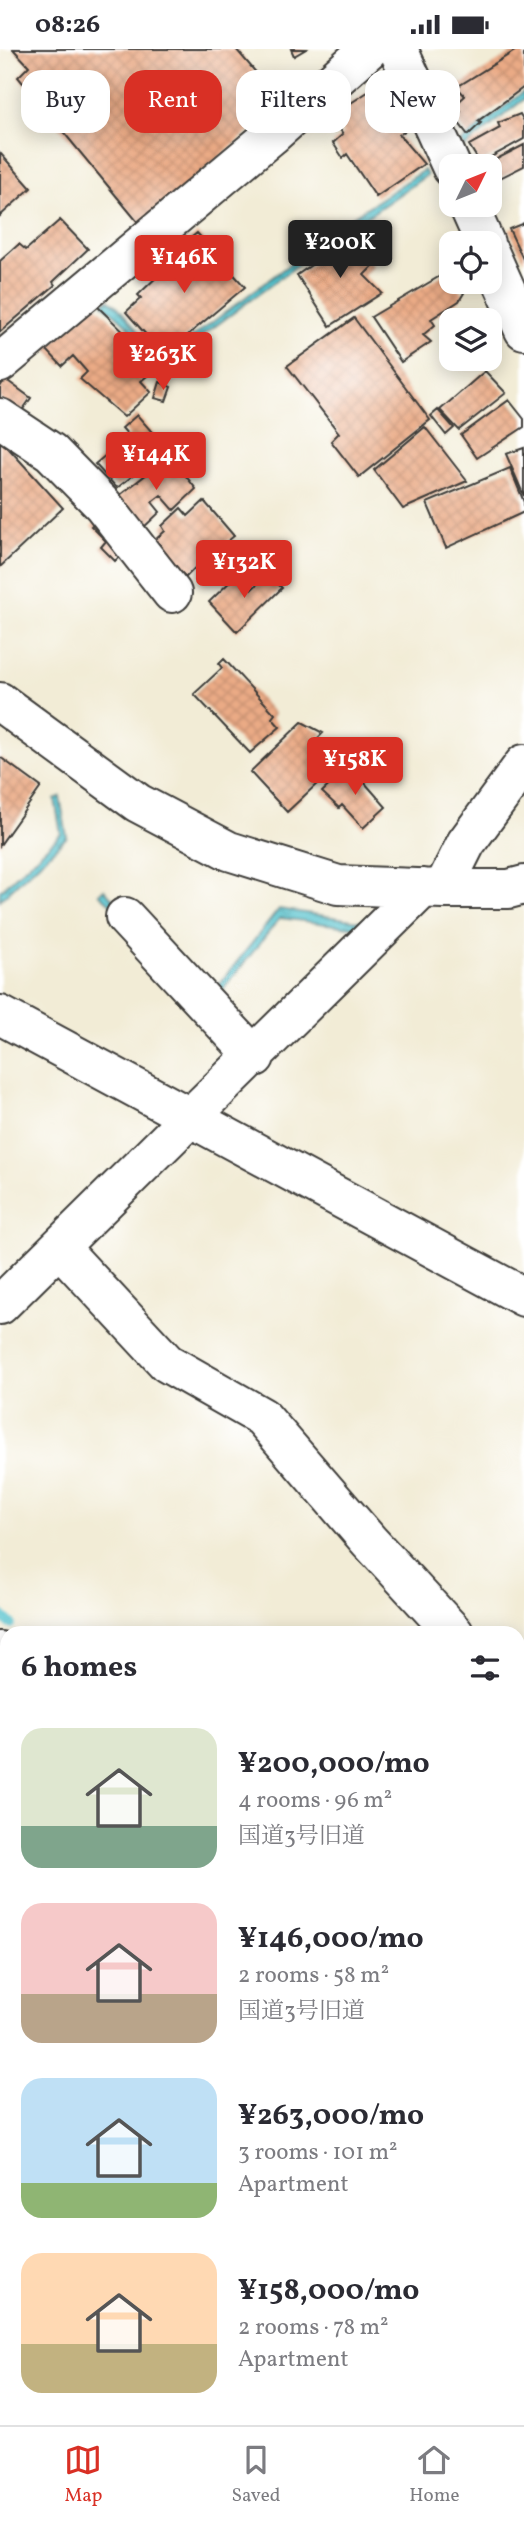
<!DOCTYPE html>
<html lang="en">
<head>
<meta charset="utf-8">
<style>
  body { margin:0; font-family:Vollkorn,"Noto Serif JP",serif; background:#f2f2f3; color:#2b2b33; height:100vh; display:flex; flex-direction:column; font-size:26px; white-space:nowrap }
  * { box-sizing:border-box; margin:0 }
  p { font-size:23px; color:#7c7c81 }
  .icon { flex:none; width:38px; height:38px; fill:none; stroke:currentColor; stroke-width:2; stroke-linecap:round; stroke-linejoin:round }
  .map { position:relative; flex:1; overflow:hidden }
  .side { position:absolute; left:0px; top:1577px; width:525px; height:800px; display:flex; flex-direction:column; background:#fff; border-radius:21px 21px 0 0; box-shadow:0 4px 18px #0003 }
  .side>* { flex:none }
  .top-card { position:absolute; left:21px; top:21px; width:483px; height:63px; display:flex; gap:14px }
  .needle { width:46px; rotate:47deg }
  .tools { position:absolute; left:439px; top:105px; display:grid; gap:14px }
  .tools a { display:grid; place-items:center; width:63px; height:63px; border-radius:14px; background:#fff; box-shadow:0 4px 18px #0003; font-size:35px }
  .price { position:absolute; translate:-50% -60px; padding:0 16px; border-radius:7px; background:#d93025; color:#fff; font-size:23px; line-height:46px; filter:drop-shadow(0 2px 4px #0008) }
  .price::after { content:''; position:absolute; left:50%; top:42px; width:21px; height:16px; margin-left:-10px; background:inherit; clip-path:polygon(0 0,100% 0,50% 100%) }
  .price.selected { background:#222; color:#fff }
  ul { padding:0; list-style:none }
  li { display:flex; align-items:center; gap:21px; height:175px; padding:0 21px }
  li span { display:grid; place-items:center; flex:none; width:196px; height:140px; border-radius:21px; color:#555 }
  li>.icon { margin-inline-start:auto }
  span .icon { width:84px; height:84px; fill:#fffc; stroke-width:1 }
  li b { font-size:30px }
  h2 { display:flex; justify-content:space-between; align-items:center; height:84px; padding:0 21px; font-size:30px }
  .tag { padding:0 24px; border-radius:21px; background:#fff; box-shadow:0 4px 18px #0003; font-size:24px; line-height:63px }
  .tag.selected { background:#d93025; color:#fff }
  .status { display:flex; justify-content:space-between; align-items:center; height:49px; padding:0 35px; background:#fff; direction:ltr }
  .status svg { height:19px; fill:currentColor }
  .menu { display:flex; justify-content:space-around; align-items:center; height:98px; border-top:2px solid #e1e1e2; background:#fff; font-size:19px; color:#7c7c81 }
  .menu a { display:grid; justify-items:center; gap:4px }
  .menu .selected { color:#d93025 }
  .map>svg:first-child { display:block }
  .built { fill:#f7d1c8 }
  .park { fill:url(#park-crowns); stroke:#4a7252; stroke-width:2 }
  .water { fill:url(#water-ripples); stroke:#386f74; stroke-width:2 }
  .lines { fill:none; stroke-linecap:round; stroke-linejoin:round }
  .stream { stroke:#55c2cd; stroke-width:10 }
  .building { fill:url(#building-cross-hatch) }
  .minor-casing { stroke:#3c3b38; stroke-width:42 }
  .path { stroke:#3c3b38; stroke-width:4.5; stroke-dasharray:5 5; stroke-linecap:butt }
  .minor { stroke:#fff; stroke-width:38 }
</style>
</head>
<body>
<div class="status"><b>08:26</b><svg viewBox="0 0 49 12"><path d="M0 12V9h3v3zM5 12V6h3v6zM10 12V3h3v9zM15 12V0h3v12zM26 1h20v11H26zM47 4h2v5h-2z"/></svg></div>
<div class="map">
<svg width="524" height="2376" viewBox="0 0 524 2376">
  <defs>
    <pattern id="park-crowns" width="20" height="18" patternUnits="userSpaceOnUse" patternTransform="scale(1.75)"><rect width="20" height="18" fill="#77c787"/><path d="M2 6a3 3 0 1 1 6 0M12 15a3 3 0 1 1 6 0" fill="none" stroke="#66aa74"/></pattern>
    <pattern id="water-ripples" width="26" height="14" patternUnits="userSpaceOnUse" patternTransform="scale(1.75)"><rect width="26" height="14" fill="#55c2cd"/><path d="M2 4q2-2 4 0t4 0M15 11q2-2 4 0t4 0" fill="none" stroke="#49a6af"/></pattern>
    <pattern id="building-cross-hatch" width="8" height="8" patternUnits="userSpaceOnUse" patternTransform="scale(1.75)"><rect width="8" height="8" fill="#eaaa85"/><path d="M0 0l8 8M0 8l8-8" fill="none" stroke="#c89272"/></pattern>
  </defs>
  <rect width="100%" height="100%" fill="#fff"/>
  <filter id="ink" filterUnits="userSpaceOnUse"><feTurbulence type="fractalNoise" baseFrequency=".0143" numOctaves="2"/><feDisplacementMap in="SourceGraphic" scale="14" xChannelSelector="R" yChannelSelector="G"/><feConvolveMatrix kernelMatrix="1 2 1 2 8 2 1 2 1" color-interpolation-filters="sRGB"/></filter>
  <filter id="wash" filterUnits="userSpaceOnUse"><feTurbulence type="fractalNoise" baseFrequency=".00686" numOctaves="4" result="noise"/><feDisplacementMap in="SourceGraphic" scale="28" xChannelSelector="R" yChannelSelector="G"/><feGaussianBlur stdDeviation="1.57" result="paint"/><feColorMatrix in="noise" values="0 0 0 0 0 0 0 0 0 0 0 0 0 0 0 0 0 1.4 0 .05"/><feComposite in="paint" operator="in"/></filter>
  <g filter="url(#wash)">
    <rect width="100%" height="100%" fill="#f2ecd6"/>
    <path class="built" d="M0,1615L7,1621V1899L0,1907Z"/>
    <path class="park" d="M0,1638L7,1644V1855L0,1863Z"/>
    <path class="water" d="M524,42V50L465,98L461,93Z
      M424,121L427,126L295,218L160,318L128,277L103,255L108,250L118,258L162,311L354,167Z
      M60,748L67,788L0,851V842L61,785L55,750Z
      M104,840L113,850L138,863L213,943L279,860L365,873L366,880L280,869L217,948L99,845Z"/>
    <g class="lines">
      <path class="stream" d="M0,1565L11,1575
        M0,1914L7,1906"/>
    </g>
    <g id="blocks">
      <path class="building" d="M13,0H236L282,54L141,177L18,28L29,17Z
        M291,0H306L294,7Z
        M518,0H524V38L478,72L481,74L468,86L455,69L461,62L455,56L465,47L457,38Z
        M380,35L398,60L394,64L405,82L399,86L424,115L376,148L347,105L343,109L333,94L343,85L331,67Z
        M520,65L524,72V90L480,114L469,96L500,79L498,74Z
        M524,96V117L490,134V117H483Z
        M0,104L31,139L0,167Z
        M60,171L88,200L53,233L55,236L0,283V212L19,195L26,201Z
        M524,174V212L509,180Z
        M354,180L366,193L358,201L373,217L364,226L382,244L330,277L297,226L330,203L328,201Z
        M197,184L245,238L164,306L126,263L141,249L138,246L162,223L167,228L175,222L164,211Z
        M452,220V233H461L456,237L464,244L459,252L431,270L435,276L423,286L431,293L401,313L371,268Z
        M95,255L140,299L135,305L152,323L141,332L151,343L124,368L80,330L87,323L73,307L62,317L46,300Z
        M354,269L430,371L359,428L331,392L339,384L287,317Z
        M485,322L506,344L459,381L440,361Z
        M5,330L31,349L21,363L0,350V338Z
        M160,333L171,338L166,352L155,349Z
        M509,351L524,370V378L477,409L461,386Z
        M438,361L454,379L446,386L431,367Z
        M137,366L167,400L117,439L95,415L129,387L122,379Z
        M425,378L467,432L403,460L374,421Z
        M0,390L63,459L0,518Z
        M524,399V447L506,405Z
        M170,407L196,440L174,461L161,446L152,453L160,463L142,480L115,450Z
        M510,419L524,453V463L446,499L427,454Z
        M204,452L234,487L222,497L219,494L186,528L158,502L162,498L155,491L165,482L162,477L181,459L188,467Z
        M96,472L125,502L115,512L101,498L106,492L91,477Z
        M238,525L252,540L268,525L282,539L237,583L209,553Z
        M224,610L275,665L272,669L280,678L250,704L194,645L222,619L219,615Z
        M302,673L323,684L313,694L336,717L287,763L250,723Z
        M0,708L41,738L0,796Z
        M350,717L386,758L363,779L342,756L339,759L322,743Z"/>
    </g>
  </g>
  <g filter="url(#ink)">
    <use href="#blocks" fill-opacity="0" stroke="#3c3b38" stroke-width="2"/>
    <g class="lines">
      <g class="minor-casing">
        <path id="minor" d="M398,0L452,119
          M468,156L485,194
          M490,205L524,281
          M0,314L271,87L369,0
          M0,369L51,403L103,456L172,544
          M0,653L138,754L229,802L338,836L443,840H509L524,836
          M443,840L466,794L524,715
          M125,868L255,1008
          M0,966L524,1248
          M60,1199L167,1314L262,1368L369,1492L454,1584
          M0,1256L423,839
          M0,1602L7,1608
          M518,1640L524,1645
          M518,1944L524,1936
          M518,2175H524
          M0,2250L7,2242
          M518,2269L524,2271
          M0,2284L7,2285
          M231,2370L242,2376"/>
      </g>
      <path class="path" d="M437,2370L462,2376"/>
      <use href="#minor" class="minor"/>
    </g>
  </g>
</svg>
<div class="tools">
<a><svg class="needle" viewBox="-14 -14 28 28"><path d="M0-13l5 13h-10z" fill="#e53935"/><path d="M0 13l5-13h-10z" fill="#7c7c81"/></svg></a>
<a><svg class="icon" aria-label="locate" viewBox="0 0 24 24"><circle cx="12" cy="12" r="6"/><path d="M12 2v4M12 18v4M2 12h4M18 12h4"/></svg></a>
<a><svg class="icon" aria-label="layers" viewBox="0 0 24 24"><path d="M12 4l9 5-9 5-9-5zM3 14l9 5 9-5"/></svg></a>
</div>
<b class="price selected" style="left:340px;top:231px">¥200K</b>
<b class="price" style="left:184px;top:246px">¥146K</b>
<b class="price" style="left:163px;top:343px">¥263K</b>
<b class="price" style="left:156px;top:443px">¥144K</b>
<b class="price" style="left:244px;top:551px">¥132K</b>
<b class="price" style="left:355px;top:748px">¥158K</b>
<div class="top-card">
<a class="tag">Buy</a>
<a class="tag selected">Rent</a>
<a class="tag">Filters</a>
<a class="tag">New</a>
</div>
<section class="side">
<h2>6 homes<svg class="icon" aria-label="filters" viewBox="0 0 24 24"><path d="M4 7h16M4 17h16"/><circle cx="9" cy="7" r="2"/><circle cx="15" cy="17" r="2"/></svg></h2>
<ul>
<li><span style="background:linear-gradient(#dfe7d0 70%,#7fa58c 0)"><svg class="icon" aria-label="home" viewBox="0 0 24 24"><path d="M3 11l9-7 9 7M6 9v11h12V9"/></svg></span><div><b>¥200,000/mo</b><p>4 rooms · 96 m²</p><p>国道3号旧道</p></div></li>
<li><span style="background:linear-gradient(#f6c9c9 65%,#b9a48a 0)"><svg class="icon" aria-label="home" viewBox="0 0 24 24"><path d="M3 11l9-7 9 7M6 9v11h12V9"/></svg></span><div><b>¥146,000/mo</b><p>2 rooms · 58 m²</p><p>国道3号旧道</p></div></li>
<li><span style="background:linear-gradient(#bfe0f5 75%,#8fb573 0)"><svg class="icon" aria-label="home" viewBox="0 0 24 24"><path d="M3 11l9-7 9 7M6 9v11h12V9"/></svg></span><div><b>¥263,000/mo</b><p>3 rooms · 101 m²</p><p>Apartment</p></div></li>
<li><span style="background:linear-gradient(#ffd9b3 65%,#c2b280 0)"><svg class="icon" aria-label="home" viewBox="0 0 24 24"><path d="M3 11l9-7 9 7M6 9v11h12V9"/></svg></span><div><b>¥158,000/mo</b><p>2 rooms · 78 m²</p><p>Apartment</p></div></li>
</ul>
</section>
</div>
<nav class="menu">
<a class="selected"><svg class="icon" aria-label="map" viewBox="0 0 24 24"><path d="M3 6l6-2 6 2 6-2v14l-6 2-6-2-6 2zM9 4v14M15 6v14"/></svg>Map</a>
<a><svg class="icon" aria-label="saved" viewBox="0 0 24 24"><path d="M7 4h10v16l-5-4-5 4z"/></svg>Saved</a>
<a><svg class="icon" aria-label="home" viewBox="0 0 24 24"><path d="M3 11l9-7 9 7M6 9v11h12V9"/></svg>Home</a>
</nav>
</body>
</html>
